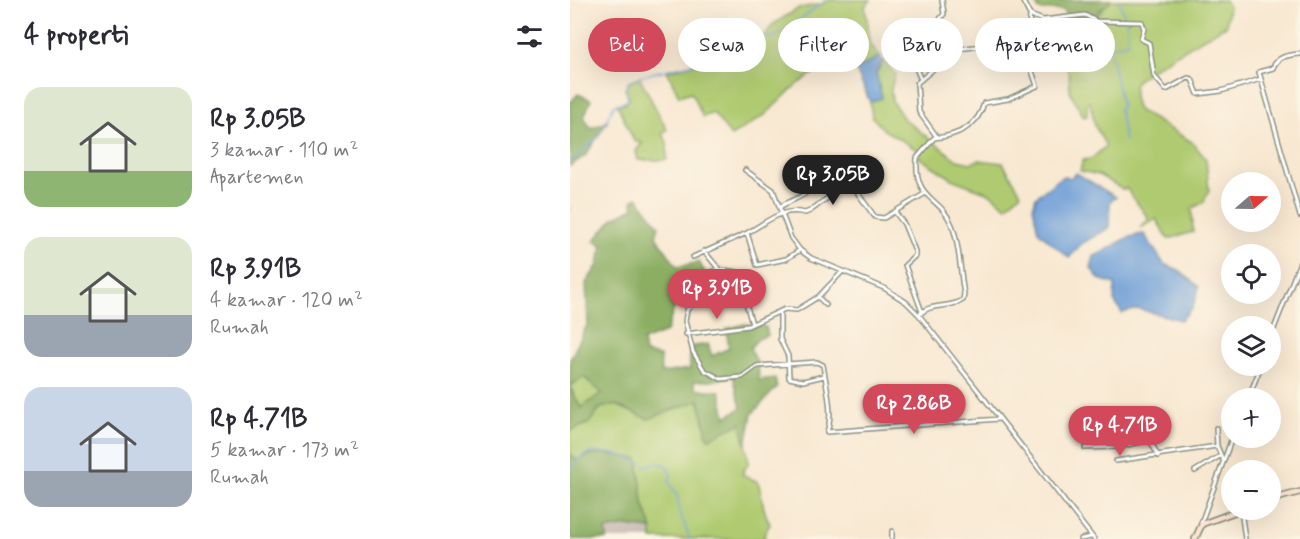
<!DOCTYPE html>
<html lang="id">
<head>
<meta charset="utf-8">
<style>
  body { margin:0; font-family:Mynerve,sans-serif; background:#f7f7f7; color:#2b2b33; height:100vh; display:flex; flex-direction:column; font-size:22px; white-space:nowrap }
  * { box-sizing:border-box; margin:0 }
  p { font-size:20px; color:#7c7c81 }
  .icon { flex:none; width:33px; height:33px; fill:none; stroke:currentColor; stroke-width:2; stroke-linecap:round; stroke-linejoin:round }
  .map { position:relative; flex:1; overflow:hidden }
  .panel { display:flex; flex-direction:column; background:#fff; width:570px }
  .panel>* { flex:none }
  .guide { position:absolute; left:18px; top:18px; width:570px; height:54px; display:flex; gap:12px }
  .needle { width:39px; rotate:70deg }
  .buttons { position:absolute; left:651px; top:172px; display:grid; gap:12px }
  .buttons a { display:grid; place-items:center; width:60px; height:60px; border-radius:50%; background:#fff; box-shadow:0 6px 24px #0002; font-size:30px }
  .price { position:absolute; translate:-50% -51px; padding:0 14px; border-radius:21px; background:#d1495b; color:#fff; font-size:20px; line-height:39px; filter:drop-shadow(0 2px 3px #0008) }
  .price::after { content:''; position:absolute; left:50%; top:36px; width:18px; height:14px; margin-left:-9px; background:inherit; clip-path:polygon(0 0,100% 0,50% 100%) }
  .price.active { background:#222; color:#fff }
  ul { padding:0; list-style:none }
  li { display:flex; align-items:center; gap:18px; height:150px; padding:0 24px }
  li span { display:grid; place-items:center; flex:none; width:168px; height:120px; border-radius:18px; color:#555 }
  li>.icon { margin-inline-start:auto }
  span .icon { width:72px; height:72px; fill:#fffc; stroke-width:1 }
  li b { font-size:26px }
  h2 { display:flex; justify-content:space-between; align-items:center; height:72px; padding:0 24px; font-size:26px }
  .pill { padding:0 21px; border-radius:27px; background:#fff; box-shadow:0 6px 24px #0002; font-size:21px; line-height:54px }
  .pill.active { background:#d1495b; color:#fff }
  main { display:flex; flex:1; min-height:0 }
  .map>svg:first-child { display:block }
  .industrial { fill:#cec1ba }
  .green { fill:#afca70; stroke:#678452; stroke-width:1.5 }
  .forest { fill:#8bae62; stroke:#55764b; stroke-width:1.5; fill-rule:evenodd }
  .water { fill:#6d9ed7; stroke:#466e86; stroke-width:1.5 }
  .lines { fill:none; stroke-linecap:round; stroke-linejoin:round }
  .stream { stroke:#6d9ed7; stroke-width:1.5 }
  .street-casing { stroke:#8c9282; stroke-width:6 }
  .secondary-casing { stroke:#8c9282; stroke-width:8 }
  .street { stroke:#fff; stroke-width:3 }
  .secondary { stroke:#fde4d1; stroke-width:4.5 }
</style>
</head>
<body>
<main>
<section class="panel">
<h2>4 properti<svg class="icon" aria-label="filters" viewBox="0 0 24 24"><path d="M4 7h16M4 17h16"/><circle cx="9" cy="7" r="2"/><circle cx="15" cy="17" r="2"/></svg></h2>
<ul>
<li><span style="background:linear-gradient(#dfe7d0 70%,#8fb573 0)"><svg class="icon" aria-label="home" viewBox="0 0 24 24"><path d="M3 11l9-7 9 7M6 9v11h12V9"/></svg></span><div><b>Rp 3.05B</b><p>3 kamar · 110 m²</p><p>Apartemen</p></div></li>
<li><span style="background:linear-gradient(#dfe7d0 65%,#9aa5b1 0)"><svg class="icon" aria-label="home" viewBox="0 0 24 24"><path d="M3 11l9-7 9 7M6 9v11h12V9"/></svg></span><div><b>Rp 3.91B</b><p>4 kamar · 120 m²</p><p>Rumah</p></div></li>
<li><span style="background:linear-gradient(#c9d6e8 70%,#9aa5b1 0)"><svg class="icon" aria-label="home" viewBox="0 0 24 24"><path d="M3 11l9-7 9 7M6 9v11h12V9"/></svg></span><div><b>Rp 4.71B</b><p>5 kamar · 173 m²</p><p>Rumah</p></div></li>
</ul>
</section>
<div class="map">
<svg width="730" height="539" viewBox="0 0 730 539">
  <rect width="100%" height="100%" fill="#fcf5e5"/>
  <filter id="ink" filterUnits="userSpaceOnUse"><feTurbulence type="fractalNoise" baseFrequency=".0167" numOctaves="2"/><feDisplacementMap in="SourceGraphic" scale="12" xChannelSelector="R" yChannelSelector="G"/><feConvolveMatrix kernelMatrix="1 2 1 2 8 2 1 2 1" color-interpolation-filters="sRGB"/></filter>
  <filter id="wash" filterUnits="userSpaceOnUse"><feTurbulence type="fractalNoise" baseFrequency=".008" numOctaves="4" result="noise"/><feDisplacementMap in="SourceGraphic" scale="24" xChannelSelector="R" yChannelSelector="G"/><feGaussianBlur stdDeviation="1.35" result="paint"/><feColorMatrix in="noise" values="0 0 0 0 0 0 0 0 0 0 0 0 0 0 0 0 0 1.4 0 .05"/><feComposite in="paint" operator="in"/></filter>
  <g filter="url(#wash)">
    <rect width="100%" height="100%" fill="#f8e8d1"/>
    <path class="industrial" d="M56,526L82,529V539H37L36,530Z"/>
    <path class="green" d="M255,0H301L295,6L301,45L310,56L286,70L276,61L264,69L248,70L225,86L195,115L161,136L143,113L133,117L121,92L109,96L97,71L180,48L185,41L196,35L202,25L229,8L253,4Z
      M539,0H655L659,7L656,26C644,32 567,76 565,83C562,91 565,103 568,110L622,142L636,159L639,191L633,203L622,208L623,232L598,239L586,219L570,228L579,219L556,188L554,190L529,175L510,171L513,160L521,159L536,146L525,126L520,102L517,104V116L514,117L500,92L499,73L492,60L494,33L498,34L527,17Z
      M313,61L325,74L321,89L322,101L334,119L387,160L401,163L409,160L433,163L451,193L436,207L419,193L384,180L348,157L351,152L314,130L302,117L300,102L312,97L306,73Z
      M70,78L97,130L92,133L97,142V160H68L66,151L72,143L64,141L47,104H55L59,98L55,89L60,81Z
      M14,377L32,393L11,408L0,386Z
      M129,400L138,438L171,423L179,462L172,474L188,482C193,497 192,511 200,524L194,535L195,539H82V529L73,503L68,459L5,460L0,453V431L18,424L30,408L46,405L78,419Z"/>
    <path class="forest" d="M464,0H539L540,3L530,9L524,19L498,34L499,25L494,10H469Z
      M8,94L21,100L14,117L21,128L37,122L16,155L0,166V103Z
      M67,197L89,226L86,236L107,267L129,262L139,279L105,306L96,332L73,341L75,353L90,356L91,373L120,369V347L138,344L142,356L159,348L156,329L175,324L196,327L198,335L188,339L180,348L188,364L189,380L205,378L207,387L182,414L176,445L171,423L138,439L129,400L78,419L46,405L30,408L19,423L0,431V389L11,408L32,393L14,377L0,386V360L18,323L16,283L28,265L32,245L24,241L43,218L64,208L62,201ZM163,376L171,408L156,417L150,391L126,389L124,381H142Z
      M0,453L6,460C24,449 48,455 68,459L73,503L82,529L56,526L36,530L37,539H0Z"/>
    <path class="water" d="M310,56L313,61L306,73L312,98L300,102L286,70Z
      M506,173L546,197L540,202L539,228L511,244L499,258L468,231L463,207L466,197L493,176L500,178Z
      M574,234L594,264L610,271L629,287L623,307L611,320L568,309L552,313L544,301L545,284L529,279L521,268L524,256C542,249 554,235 574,234Z"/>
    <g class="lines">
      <path class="stream" d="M549,0L557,24L558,43L539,47L552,107L549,108L555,141
        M0,163L28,137L44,105L58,101C59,95 54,90 57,84C64,72 152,61 171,52C180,48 186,41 193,35L200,38L206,36L257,0
        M0,208V210
        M0,469C4,466 9,457 14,455C32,448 61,456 76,466L87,462L97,466L101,475L99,482L107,495L111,516L120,539"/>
    </g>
  </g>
  <g filter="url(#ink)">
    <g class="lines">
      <g class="street-casing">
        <path id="street" d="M372,0L374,14L370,19L375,24L363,38V42L379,57
          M452,0L460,15L473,20L515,15L526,21L572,22L574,29L571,39L579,43L584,76L596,90L618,78L622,79L628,94L651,91L691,79
          M730,54C719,55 707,56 703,68L689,72L730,216
          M351,80L339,52L363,38
          M367,137L349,112L347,83L387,49L458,41
          M175,170L203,190L221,238L230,250L241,258L314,288L336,302L349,315L524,539
          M210,207C225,197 239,198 245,179L259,173L270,178
          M325,212L334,224L345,251V256L335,265L352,312
          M230,250L216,259L187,265L177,233C196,223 213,206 235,213L240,211L267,191L270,178L283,177L284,188L305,217L314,218L354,194
          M134,251L148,268
          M123,257L177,233
          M256,305L248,297L272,272
          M210,312V339L218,356L219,378L233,381L254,376
          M349,315C360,302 379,309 393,300L394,294C390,273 390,245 382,225C370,195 344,202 347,158L364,138C386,136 408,127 414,103L438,99L467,86L460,65L458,41L460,15
          M182,324L167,272L148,269L131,277L126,300L117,310L115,321L123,352L134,370L151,379L172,377L187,366L247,362L253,365C256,385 264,413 257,432L429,419
          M116,334L178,326L215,309L227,310L248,297
          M700,339L730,262
          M678,399L691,366
          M646,428L647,446
          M515,448L548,447L580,440L588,456
          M546,461L647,446L653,460
          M625,471L650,456
          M671,510L675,539
          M631,523L662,438
          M322,539V531
          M511,539L521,537"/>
      </g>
      <g class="secondary-casing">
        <path id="secondary" d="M700,500L730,492
          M625,539L632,524L670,510"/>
      </g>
      <use href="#street" class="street"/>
      <use href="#secondary" class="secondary"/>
    </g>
  </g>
</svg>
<div class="buttons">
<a><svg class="needle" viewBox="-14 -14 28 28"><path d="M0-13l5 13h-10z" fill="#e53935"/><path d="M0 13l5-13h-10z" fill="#7c7c81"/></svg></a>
<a><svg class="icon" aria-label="locate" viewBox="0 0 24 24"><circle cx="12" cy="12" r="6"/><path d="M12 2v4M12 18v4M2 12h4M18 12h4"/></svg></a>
<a><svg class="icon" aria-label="layers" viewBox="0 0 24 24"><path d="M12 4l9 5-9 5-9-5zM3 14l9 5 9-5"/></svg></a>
<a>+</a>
<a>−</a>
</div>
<b class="price active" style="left:263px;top:206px">Rp 3.05B</b>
<b class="price" style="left:147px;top:320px">Rp 3.91B</b>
<b class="price" style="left:344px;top:435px">Rp 2.86B</b>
<b class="price" style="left:550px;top:457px">Rp 4.71B</b>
<div class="guide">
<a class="pill active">Beli</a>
<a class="pill">Sewa</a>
<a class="pill">Filter</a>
<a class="pill">Baru</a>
<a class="pill">Apartemen</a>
</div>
</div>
</main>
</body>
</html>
